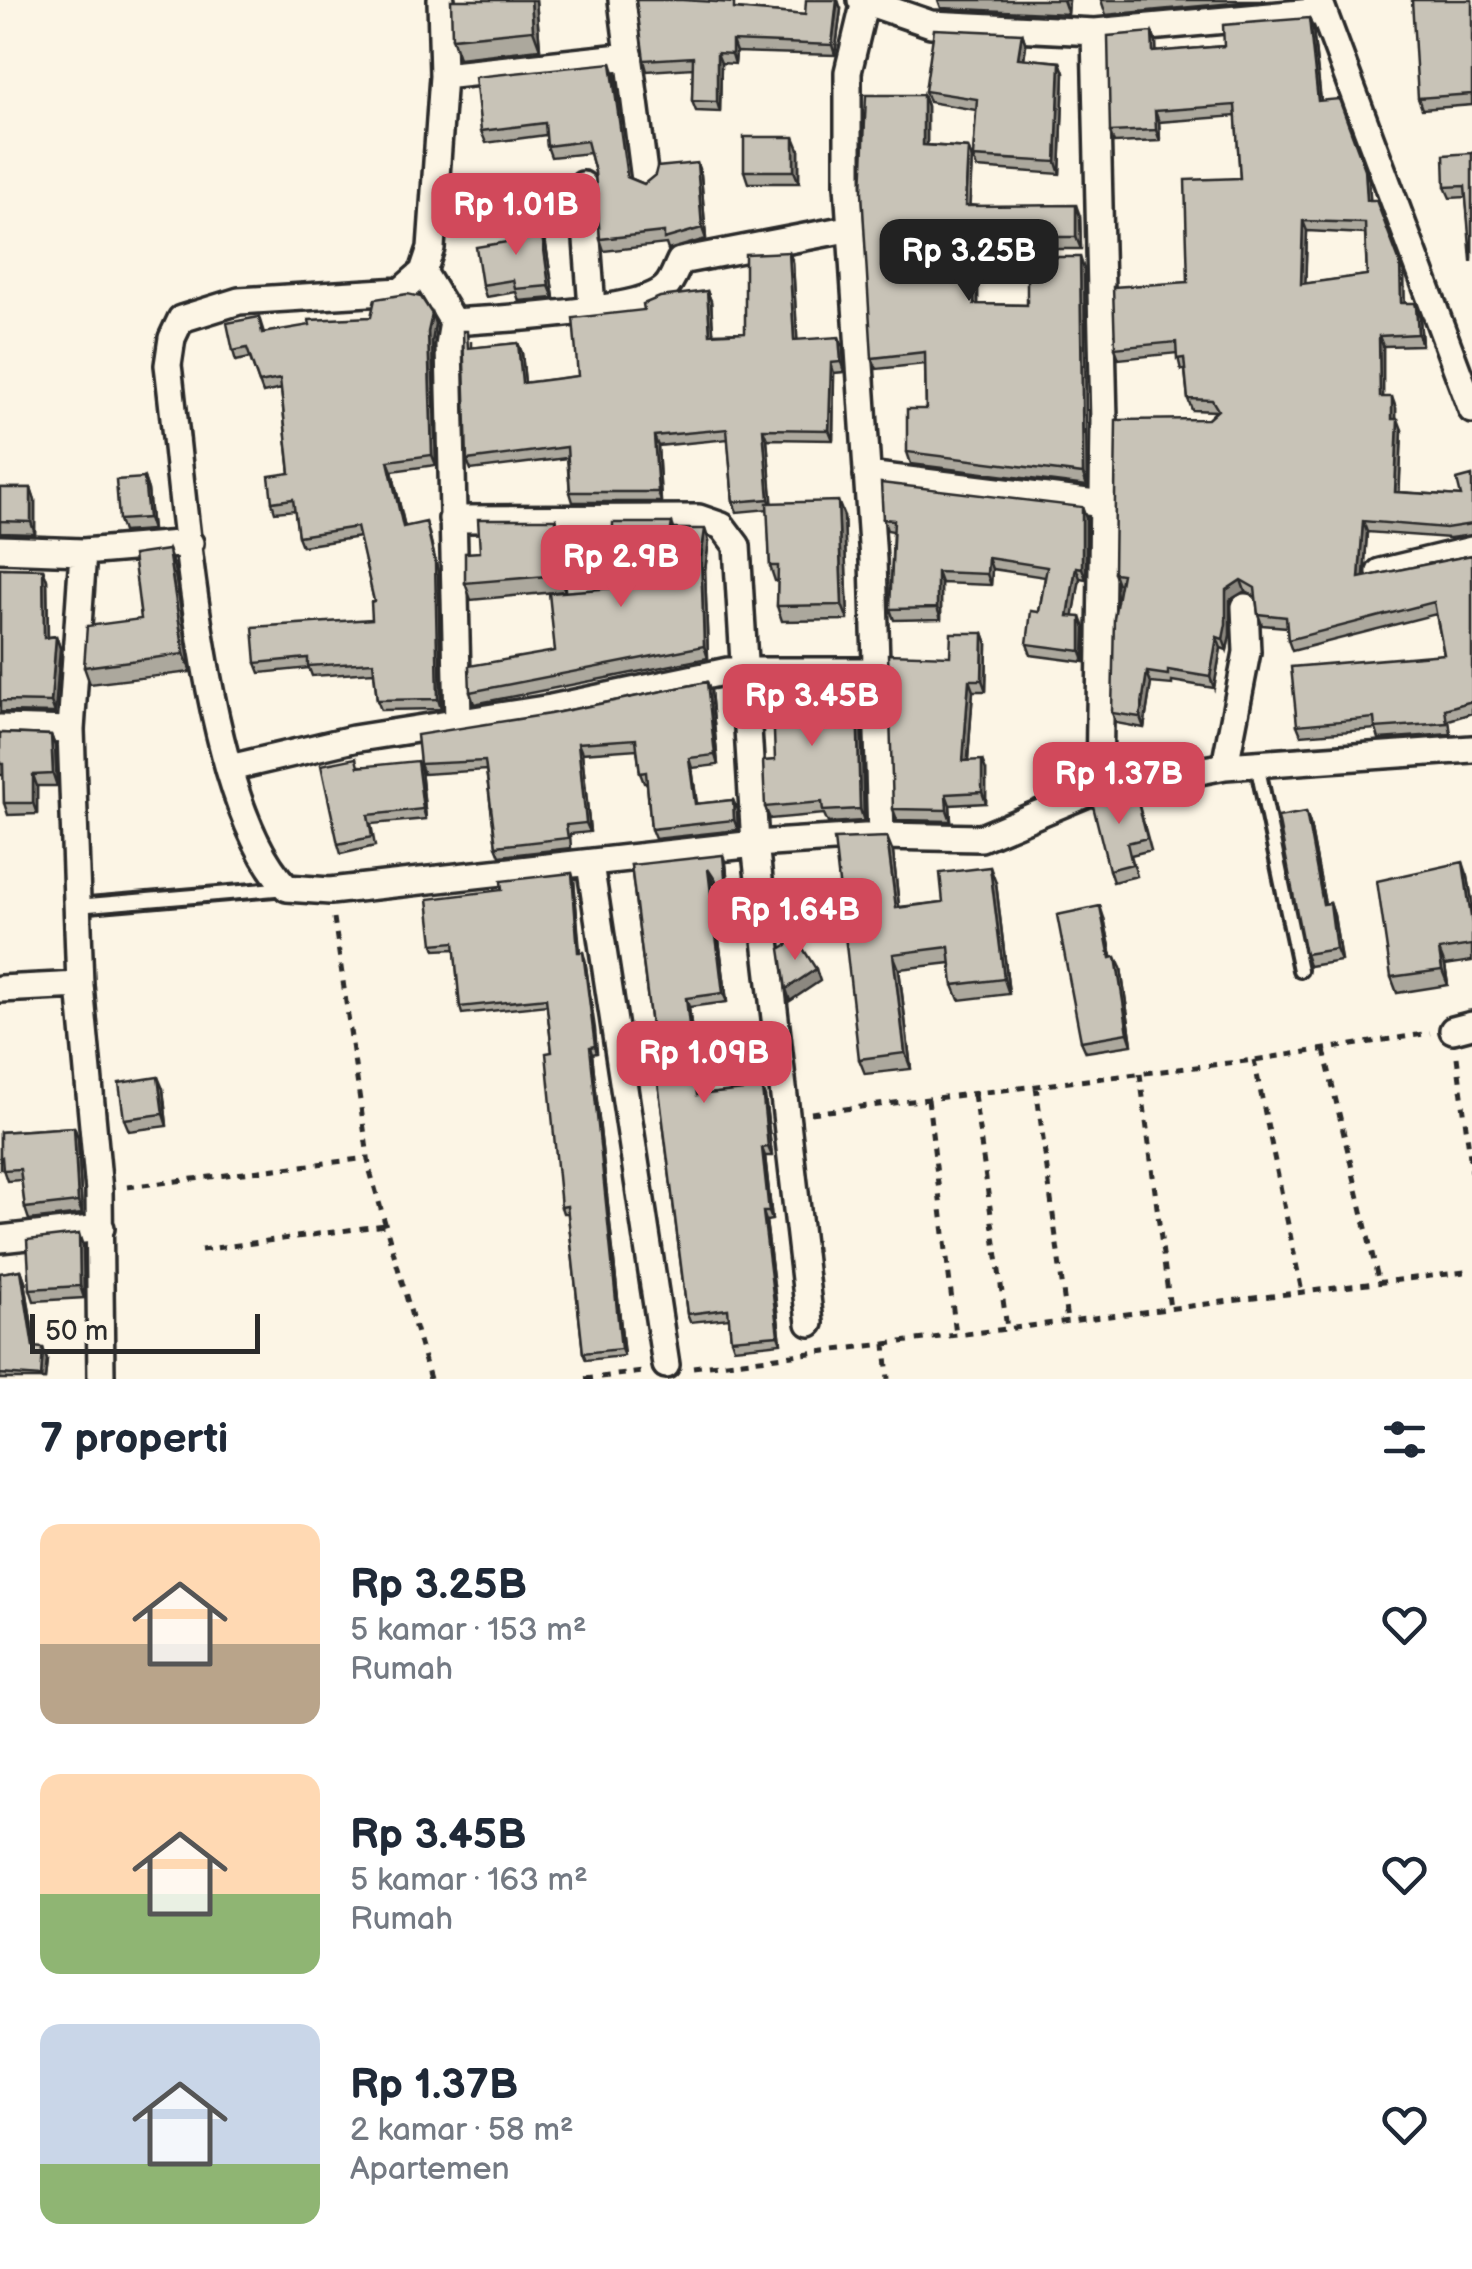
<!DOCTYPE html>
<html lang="id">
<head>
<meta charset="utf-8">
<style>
  body { margin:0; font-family:"Balsamiq Sans",sans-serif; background:#f2f2f3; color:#1f2937; height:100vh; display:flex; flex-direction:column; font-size:38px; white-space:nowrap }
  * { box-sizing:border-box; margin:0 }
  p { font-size:32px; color:#747a83 }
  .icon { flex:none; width:55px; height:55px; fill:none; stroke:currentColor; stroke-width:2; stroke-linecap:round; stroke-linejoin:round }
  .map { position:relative; height:1379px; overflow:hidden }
  .side { display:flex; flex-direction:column; background:#fff; flex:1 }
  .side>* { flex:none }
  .scale { position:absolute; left:30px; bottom:25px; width:230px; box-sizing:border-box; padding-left:10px; border:5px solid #2b2b2b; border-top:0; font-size:28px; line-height:35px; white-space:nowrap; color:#2b2b2b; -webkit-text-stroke:8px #fcf5e5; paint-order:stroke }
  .price { position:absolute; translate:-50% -85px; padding:0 22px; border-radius:20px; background:#d1495b; color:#fff; font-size:32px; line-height:65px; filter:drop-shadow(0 2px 5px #0008) }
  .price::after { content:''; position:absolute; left:50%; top:60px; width:30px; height:22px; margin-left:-15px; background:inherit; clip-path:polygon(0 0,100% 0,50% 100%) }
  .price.active { background:#222; color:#fff }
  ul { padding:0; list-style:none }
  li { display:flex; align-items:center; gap:30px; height:250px; padding:0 40px }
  li span { display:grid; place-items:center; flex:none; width:280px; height:200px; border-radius:20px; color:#555 }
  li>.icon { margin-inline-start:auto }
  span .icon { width:120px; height:120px; fill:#fffc; stroke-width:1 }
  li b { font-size:42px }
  h2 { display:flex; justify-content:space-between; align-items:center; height:120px; padding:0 40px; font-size:42px }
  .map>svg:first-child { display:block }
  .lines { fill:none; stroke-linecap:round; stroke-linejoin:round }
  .service-casing { stroke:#2b2b2b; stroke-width:20 }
  .minor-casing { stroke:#2b2b2b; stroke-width:32 }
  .path { stroke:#2b2b2b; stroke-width:5; stroke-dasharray:8 8; stroke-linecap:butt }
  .service { stroke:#fcf5e5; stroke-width:12 }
  .minor { stroke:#fcf5e5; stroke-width:25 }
  .wall { fill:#aca89d; stroke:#2b2b2b; stroke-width:2.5; fill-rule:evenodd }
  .shaded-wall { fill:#8c8880; stroke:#2b2b2b; stroke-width:2.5 }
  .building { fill:#c8c3b7; stroke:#2b2b2b; stroke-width:2.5; fill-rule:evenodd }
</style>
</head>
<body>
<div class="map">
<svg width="1472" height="1379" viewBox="0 0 1472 1379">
  <rect width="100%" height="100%" fill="#fcf5e5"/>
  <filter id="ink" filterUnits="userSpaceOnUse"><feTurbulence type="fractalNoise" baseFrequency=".01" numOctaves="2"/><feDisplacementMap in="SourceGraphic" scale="20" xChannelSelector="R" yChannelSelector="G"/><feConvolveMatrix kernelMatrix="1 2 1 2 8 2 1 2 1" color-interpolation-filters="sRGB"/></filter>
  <g filter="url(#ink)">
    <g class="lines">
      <g class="service-casing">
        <path id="service" d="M996,259H1042
          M1257,764L1300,970
          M77,906L287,888"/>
      </g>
      <g class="minor-casing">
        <path id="minor" d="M441,0L443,76L431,248L423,272L401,291L239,301L181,319L172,338L168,365C184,491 201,801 287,888L330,891L755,844L881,836L981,838L1088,793L1225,766L1472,749
          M622,0L645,180
          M861,0L931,24L1095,32L1323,11
          M1319,0L1472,410
          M865,1L848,72V185L873,560L881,836
          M1095,32L1104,421L1099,791
          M443,76L630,56
          M583,185L592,308
          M423,272L453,322C495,319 639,313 665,288C672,282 676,269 680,261L852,228
          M453,322L449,346L458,720
          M867,475L1104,504
          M452,519L699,518L722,526L737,546L755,844L810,1323
          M0,549L83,552L190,543
          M83,552L71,730L80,985L99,1191L101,1379
          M1380,572L1472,550
          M0,728L71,730
          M1225,766L1247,652L1245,607
          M230,768L353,739L551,708L728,671H876
          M590,864L666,1365
          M0,989L80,985
          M1453,1030L1472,1025
          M0,1239L101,1228"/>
      </g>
      <path class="path" d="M334,918L370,1171L430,1379
        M1324,1050L1379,1283
        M1457,1057L1472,1173
        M1254,1060L1302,1292
        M1140,1074L1170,1309
        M1036,1086L1067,1321
        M974,1094L1007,1328
        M928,1099L956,1335
        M811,1113L1254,1060L1430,1033
        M127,1187L368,1158
        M201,1250L385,1225
        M885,1344L1472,1271
        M693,1367L885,1344L888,1379
        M585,1379L642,1372"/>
      <use href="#service" class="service"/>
      <use href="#minor" class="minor"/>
    </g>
    <path class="wall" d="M536,0L540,49L459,58L452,38Z
      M938,0H1069L1068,14L941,8Z
      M1101,0H1265L1106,15Z
      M1472,0V105L1422,109L1418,98Z
      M736,9L805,15L841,9L835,55L736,52L735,64L721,63L720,112L696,111L692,101L693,68L647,71L644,60Z
      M1309,18L1313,29L1321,101L1369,180L1370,200L1404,273V303L1420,318L1422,345L1383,346V397L1396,408V419L1402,430L1399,492L1461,496L1472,476V535L1450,538L1367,532L1364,577L1472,555V713L1449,720L1451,734L1379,739L1376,729L1301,735L1297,725L1444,654L1436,614L1292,651L1288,640L1287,627L1262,625L1258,614L1256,597L1245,591L1230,600V635L1227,650L1221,648L1214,688L1172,681V685L1151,683L1144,728L1116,723L1112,713L1120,584H1118L1114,573L1208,419L1216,411L1192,410L1188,399L1185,370H1181L1177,353L1119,359L1115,348L1188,282L1240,178L1236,116L1159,122L1160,141L1114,143L1110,132L1152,32L1156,43V52L1224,46ZM1307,231L1365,234L1367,275L1305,284Z
      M1022,33L1026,45L1024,59L1060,62L1064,73L1060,174L977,168L973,157L976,110L929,102L925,91Z
      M615,75L630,178L644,184L701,175L706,239L668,250L666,244L604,251L600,239L595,172L590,153L551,157L547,146L546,135L486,143L481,131Z
      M923,95L927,106V145L968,148L972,159L969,205L1080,216L1081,249H996L978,255V304L1027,305L1084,269L1087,486L911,464L907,452L926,409L925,364L877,369L872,358Z
      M799,149V183H748L744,171Z
      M1472,153V262L1466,197L1450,198L1445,187Z
      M544,232L554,298L519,301L516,292L486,297L482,285L507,242Z
      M793,262L797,340L843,347L844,372L834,373L833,440L767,439L772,503L844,516L848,620L782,621L777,606L778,581H775L770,566L768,509L737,512L733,502L728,439L658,446L661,502H573L570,492L567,458L471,470L467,460L471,341V348L518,343L522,353L525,383L578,376L644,310L707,291L711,301L713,333L745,332Z
      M259,317L264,333L371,317L435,324L432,342L436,465L392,471L405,527L429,533L438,572L441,709L381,710L377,700L374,672L312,676L309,668L260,673L256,663L372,619L374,601L360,537L302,546L298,536L295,510L275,512L272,502L290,473L281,389L263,393L250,358L236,361L233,351Z
      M144,478L148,490L152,530L123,532L119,520Z
      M0,488H31L35,500V534L0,533Z
      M1086,518V579L1080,578L1073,616L1085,628L1084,662L1031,655L1027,644L1039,612L1045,577L992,569L991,585L941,583V619L894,620L890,609L893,531L887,530L883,519Z
      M556,519L562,535L565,591L471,600L465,583Z
      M672,523L674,529L709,541L705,570L708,658L474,704L470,692L555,651Z
      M168,550L174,568L191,672L90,684L84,667L141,619Z
      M0,568L43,569L47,580L48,637L56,636L60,648L55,713L0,712Z
      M983,633L987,644L986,691H973L968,760L986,770V803L950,805L951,821L897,820L893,809L950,656Z
      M707,682L711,691L718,765L692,768L697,804L733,800L737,810L738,830L655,839L651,829L647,783H644L640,773L637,749L582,753L590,832L570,834L571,848L500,856L496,846L486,770L424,774L420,764L550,714Z
      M814,687V703L861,710L864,821L828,823L824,814L770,819L765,807L775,760Z
      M0,733L51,735L55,746L57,786H37V814L8,815L4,803V775H0Z
      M359,766L421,770L426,819L371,824L375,846L341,854L338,844Z
      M1135,791L1151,850L1131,855L1137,876L1113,882L1109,870Z
      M1306,812L1310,824L1325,904L1330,903L1334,915L1341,961L1309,966L1305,954Z
      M893,852L899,907L943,902L996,883L1009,994L959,1000L953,985L951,963L899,969L911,1069L865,1074L859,1059Z
      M726,864L730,907L711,878L727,1002L689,1007L696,1070L699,1095L765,1097L772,1156H765L772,1220L766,1221L781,1343L734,1348L731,1339L729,1318L690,1322L687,1314L631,865Z
      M1468,877L1472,901V961L1445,965L1448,985L1397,993L1391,977Z
      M574,880L580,952L585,959L595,1029L597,1053L592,1054L624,1356L586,1360L583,1353L568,1213H563L561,1207L552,1052L547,1005L462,1014L460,1007L455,949L435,950L433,944Z
      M1104,918L1112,957L1121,968L1132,1045L1086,1052L1081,1041Z
      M163,1089L167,1126L129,1131L124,1119Z
      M74,1127L78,1138L82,1214L29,1220L25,1208L22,1180L7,1181L3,1169H0V1132Z
      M83,1246L84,1298L34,1301L30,1289Z
      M21,1270L25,1281L35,1348H43L47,1360L45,1379H0V1273Z"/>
    <path class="shaded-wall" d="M531,0H536L540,49L533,30Z
      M838,0L841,9L835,55L832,45Z
      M1063,0H1069L1068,14Z
      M1309,18L1313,29L1322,112L1318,101Z
      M1152,32L1156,43L1157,63L1153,52Z
      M1022,33L1026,45L1022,70L1018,58Z
      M732,41L736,52L735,64L732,54Z
      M717,53L721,63L720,112L717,102Z
      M1060,62L1064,73L1060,174L1056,162Z
      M611,63L615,75L632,189L627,177Z
      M923,95L927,106V157L923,145Z
      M1155,111L1159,122L1160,141L1156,130Z
      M794,137L799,149V183L794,171Z
      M968,148L972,159L969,217L965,206Z
      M697,163L701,175L706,239L702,228Z
      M1365,169L1369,180L1371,211L1367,200Z
      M1076,205L1080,216L1081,249L1076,237Z
      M540,220L544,232L554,298L549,286Z
      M1303,221L1307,231L1305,295L1301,284Z
      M973,244L978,255V315L974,304Z
      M789,252L793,262L798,350L794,340Z
      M1080,257L1084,269L1087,486L1083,474Z
      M1400,263L1404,273L1405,314L1401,303Z
      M707,291L711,301L714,344L710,334Z
      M1416,307L1420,318L1422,345L1418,334Z
      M432,314L435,324L432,342L436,465L432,455L428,332Z
      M1379,336L1383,346V408L1380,397Z
      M839,337L843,347L844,372L841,362Z
      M518,343L522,353L526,393L522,383Z
      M831,363L834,373L833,440L829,430Z
      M1392,397L1396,408V430L1392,419Z
      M1398,419L1402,430L1399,503L1395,492Z
      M763,429L767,439L773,509L769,499Z
      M654,436L658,446L661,502L658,492Z
      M388,461L392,471L407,537L403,527Z
      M144,478L148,490L152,530L148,518Z
      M31,488L35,500V534L31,522Z
      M838,501L844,516L848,620L842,605Z
      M1082,507L1086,518V579L1082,568Z
      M556,519L562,535L565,591L559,575Z
      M1363,521L1367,532L1363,589L1359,578Z
      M426,522L438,572L441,709L438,699Z
      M705,529L709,541L705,570L708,658L704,646L701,558Z
      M168,550L174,568L191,672L184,654Z
      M988,558L992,569L991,585L987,574Z
      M1076,567L1080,578L1072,626L1068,616Z
      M43,569L47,580L48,649L44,638Z
      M937,572L941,583V619L937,608Z
      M1241,580L1245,591L1230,600V635L1227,650L1223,639L1226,590Z
      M1081,617L1085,628L1084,662L1081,651Z
      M983,633L987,644L986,691L982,680Z
      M56,636L60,648L55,713L51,702Z
      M1217,637L1221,648L1214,688L1210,677Z
      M1147,672L1151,683L1144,728L1140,717Z
      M809,675L814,687L815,715L810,704Z
      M969,680L973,691L967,771L963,761Z
      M707,682L711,691L718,765L715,755Z
      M857,699L861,710L864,821L860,809Z
      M51,735L55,746L57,786L53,774Z
      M578,743L582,753L590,832L586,823Z
      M689,758L692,768L698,814L695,804Z
      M982,760L986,770V803L982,792Z
      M417,761L421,770L426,819L423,809Z
      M33,775L37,786V814L33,803Z
      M946,794L950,805L951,821L947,810Z
      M733,800L737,810L738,830L734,820Z
      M1306,812L1310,824L1327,916L1323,904Z
      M887,837L893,852L901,923L896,908Z
      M723,855L726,864L730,907L727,898Z
      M1463,862L1468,877L1472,901V924Z
      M990,867L996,883L1009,994L1004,979Z
      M708,869L711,878L727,1002L723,993Z
      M572,873L574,880L580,959L578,952Z
      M1330,903L1334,915L1341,961L1336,949Z
      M1100,906L1104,918L1115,970L1110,958Z
      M1439,950L1445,965L1448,985L1442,970Z
      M583,952L585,959L597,1053L595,1046Z
      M893,954L899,969L911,1069L905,1053Z
      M1116,957L1121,968L1132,1045L1128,1033Z
      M816,969L820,981L790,1001L786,989Z
      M686,998L689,1007L700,1104L697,1095Z
      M590,1047L592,1054L624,1356L621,1349Z
      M158,1077L163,1089L167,1126L163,1114Z
      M762,1088L765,1097L772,1156L768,1147Z
      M74,1127L78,1138L82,1214L78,1202Z
      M762,1148L765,1156L772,1220L769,1212Z
      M763,1212L766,1221L781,1343L778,1335Z
      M79,1234L83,1246L84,1298L80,1286Z
      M21,1270L25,1281L37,1359L33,1347Z
      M43,1348L47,1360L45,1379H41V1377Z"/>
    <path class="building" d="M451,0H531L533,30L452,38Z
      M636,0H682L734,3V9L805,15L806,0H837L832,45L732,41V54L717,53V102L692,101L693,57L644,60Z
      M1412,0H1472V94L1418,98Z
      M1309,18L1318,101L1339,99L1365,169L1367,200H1376L1400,263L1401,303H1415L1416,307L1418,334L1379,336L1380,397H1392V419H1398L1395,492L1461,496L1457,480L1472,476V524L1446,528L1363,521L1359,578L1472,555V701L1445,709L1447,723L1375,728L1374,718L1297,725L1291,667L1444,654L1434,602L1288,640L1286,617L1258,614L1255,588L1241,580L1226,590V624L1223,639L1217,637L1210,677L1168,670V675L1147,672L1140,717L1112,713L1114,618L1122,574L1114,573L1116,420L1208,419L1218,410L1212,400L1188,399L1184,358L1177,359L1176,342L1115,348L1113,287L1188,282L1185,180L1240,178L1235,105L1155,111L1156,130L1110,132L1108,36L1152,32L1153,52L1224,46L1223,25ZM1303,221L1365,223L1367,275L1301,284Z
      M934,29L1022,33L1018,58L1060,62L1056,162L973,157L977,99L925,91Z
      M611,63L627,177L644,184L655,175L657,167L697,163L702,228L664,239V232L600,239L595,172L587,141L547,146L545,123L481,131L475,77Z
      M866,95H923V145L968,148L965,206L1076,205V237H992L973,244L974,304L1027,305V257H1080L1083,474L907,452V409H926L925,352L872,358L862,192Z
      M744,137H794V171H744Z
      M1472,153V259L1471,260L1465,186L1445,187L1444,155Z
      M540,220L549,286L515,289L513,280L482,285L476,247L507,242L505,225Z
      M789,252L794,340L839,337L841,362L831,363L829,430L763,429L769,499L733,502L727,429L654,436L658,492H570L567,447L467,460L463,331H467L468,348L518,343L522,383L578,376L573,318L644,310L643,304L660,297L707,291L710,334L745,332V254Z
      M407,294L421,297L432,314L428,332L432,455L388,461L403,527L426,522L435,562L438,699L377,700L373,662L308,666V658L256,663L253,627L372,619L371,602L374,601L357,527L298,536L293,499L272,502L269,476L290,473L280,379L259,383L247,348L233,351L227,323L259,317L262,333L310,325L309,320L371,317L375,299Z
      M144,478L148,518L119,520L116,480Z
      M881,483L1082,507V568L1076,567L1068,616L1081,617V651L1027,644L1031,611L1039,612L1047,567L988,558L987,574L937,572V608L890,609L894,520L883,519Z
      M0,488H31V522L0,521Z
      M838,501L842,605L777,606L778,566H770L767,503Z
      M478,519H556L559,575L465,583V553L480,552Z
      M613,523H672L671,529H705L701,558L704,646L470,692L469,666L555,651L549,593L612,588Z
      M168,550L184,654L84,667L87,626L141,619L133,555Z
      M0,568L43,569L44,638L56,636L51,702L0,701Z
      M951,633H983L982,680H969L963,761L982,760V792L946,794L947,810L893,809L888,654L950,656Z
      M772,675H809L810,704L857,699L860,809L823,811L822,802L765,807L763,761L775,760Z
      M707,682L715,755L689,758L695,804L733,800L734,820L651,829L646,772L640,773L636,739L578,743L586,823L566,825L568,838L496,846L485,761L420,764L417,735L550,714Z
      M0,733L51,735L53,774L33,775V803H4L3,764H0Z
      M356,758L358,767L417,761L423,809L368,815L372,837L338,844L321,765Z
      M1135,791L1147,838L1127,843L1132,864L1109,870L1092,802Z
      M1306,812L1323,904L1330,903L1336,949L1305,954L1278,817Z
      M887,837L896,908L943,902L940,873L990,867L1004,979L953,985L949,947L893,954L905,1053L859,1059L834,839Z
      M723,855L727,898L708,869L723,993L686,998L693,1061L697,1095L762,1088L768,1147L762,1148L769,1212H763L778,1335L731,1339L728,1309L687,1314L631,865Z
      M1463,862L1472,924V945L1439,950L1442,970L1391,977L1377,881Z
      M572,873L578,952H583L592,1022L595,1046L590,1047L621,1349L583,1353L567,1206L561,1207L546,1053L552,1052L546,998L460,1007L454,942L433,944L428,899L502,890L501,881Z
      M1100,906L1110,958L1116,957L1128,1033L1081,1041L1057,915Z
      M797,939L816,969L786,989L780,949Z
      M158,1077L163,1114L124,1119L119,1083Z
      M74,1127L78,1202L25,1208L20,1169L3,1170L2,1157L0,1158V1132Z
      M79,1234L80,1286L30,1289L27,1240Z
      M21,1270L33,1347L43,1348L41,1377L0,1374V1273Z"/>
  </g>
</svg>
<div class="scale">50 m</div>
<b class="price" style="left:516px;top:258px">Rp 1.01B</b>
<b class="price active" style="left:969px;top:304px">Rp 3.25B</b>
<b class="price" style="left:621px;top:610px">Rp 2.9B</b>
<b class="price" style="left:812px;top:749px">Rp 3.45B</b>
<b class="price" style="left:1119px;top:827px">Rp 1.37B</b>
<b class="price" style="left:795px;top:963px">Rp 1.64B</b>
<b class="price" style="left:704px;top:1106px">Rp 1.09B</b>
</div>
<section class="side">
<h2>7 properti<svg class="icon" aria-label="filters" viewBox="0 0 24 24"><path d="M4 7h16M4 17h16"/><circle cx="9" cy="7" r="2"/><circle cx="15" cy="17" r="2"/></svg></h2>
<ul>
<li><span style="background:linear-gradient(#ffd9b3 60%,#b9a48a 0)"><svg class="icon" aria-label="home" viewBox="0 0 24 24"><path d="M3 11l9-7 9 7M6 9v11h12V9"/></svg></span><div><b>Rp 3.25B</b><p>5 kamar · 153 m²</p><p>Rumah</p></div><svg class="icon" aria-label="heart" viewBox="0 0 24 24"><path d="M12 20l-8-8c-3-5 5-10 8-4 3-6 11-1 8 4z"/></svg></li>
<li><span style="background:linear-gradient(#ffd9b3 60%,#8fb573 0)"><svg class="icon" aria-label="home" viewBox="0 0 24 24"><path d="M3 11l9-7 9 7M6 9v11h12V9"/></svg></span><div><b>Rp 3.45B</b><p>5 kamar · 163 m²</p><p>Rumah</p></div><svg class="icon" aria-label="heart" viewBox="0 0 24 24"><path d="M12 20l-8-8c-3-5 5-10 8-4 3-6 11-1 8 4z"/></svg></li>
<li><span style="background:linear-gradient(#c9d6e8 70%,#8fb573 0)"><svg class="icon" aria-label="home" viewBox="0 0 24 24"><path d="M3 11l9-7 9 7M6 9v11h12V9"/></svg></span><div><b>Rp 1.37B</b><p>2 kamar · 58 m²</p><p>Apartemen</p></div><svg class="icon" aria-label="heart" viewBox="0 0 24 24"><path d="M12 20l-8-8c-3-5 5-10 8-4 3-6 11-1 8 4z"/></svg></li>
</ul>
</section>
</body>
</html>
